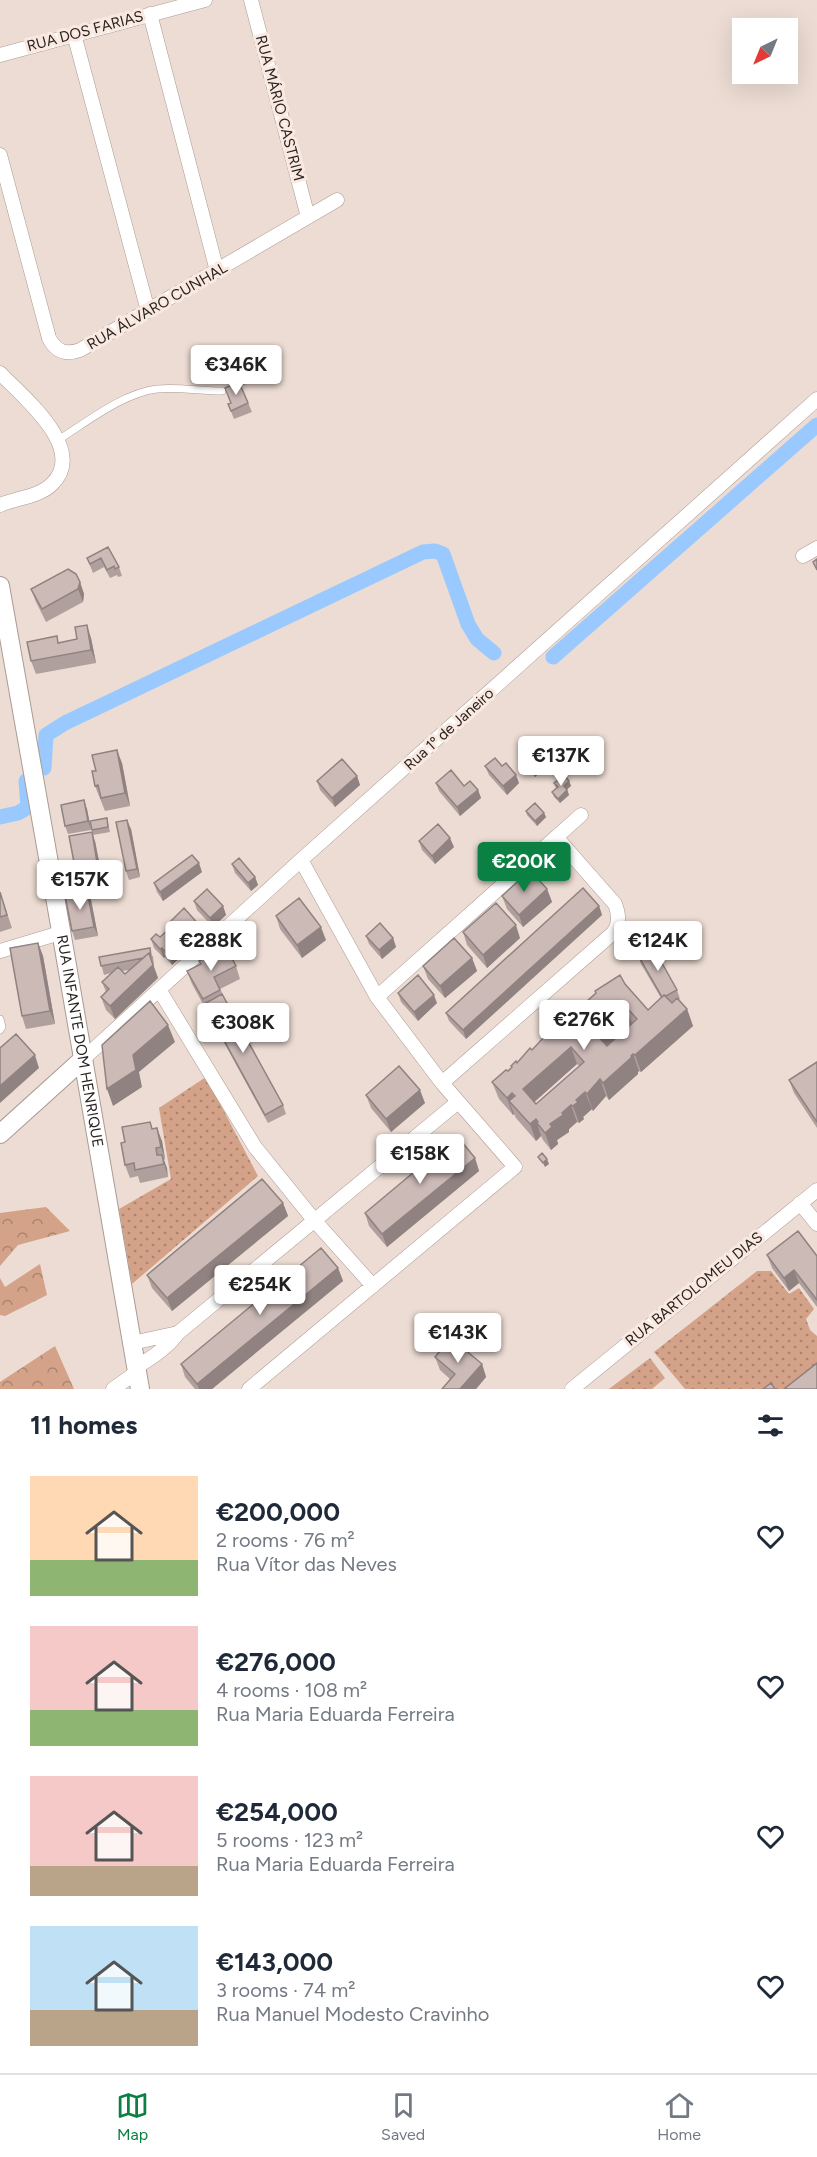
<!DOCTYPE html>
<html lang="en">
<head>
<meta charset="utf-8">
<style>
  body { margin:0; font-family:Figtree,sans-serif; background:#f6f6f7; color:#1f2937; height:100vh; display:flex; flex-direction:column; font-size:22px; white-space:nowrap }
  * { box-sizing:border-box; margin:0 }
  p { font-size:20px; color:#747a83 }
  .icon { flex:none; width:33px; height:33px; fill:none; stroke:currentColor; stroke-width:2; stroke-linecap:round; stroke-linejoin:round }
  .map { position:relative; height:1389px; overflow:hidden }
  .panel { display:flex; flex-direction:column; background:#fff; flex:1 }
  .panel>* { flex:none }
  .needle { width:39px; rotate:223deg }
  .tools { position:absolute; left:732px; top:18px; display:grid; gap:12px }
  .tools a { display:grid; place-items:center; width:66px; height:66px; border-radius:0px; background:#fff; box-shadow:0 6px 24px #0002; font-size:30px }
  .price { position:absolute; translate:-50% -51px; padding:0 14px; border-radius:6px; background:#fff; color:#222; font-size:20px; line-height:39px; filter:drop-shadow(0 2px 3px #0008) }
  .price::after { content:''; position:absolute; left:50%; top:36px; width:18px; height:14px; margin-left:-9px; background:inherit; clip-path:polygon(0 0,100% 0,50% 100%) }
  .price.active { background:#0b8043; color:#fff }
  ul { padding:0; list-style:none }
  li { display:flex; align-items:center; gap:18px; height:150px; padding:0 30px }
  li span { display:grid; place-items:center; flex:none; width:168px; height:120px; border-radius:0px; color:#555 }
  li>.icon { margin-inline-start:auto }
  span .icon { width:72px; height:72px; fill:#fffc; stroke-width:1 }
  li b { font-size:26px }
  h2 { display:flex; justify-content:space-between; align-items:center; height:72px; padding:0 30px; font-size:26px }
  .dock { display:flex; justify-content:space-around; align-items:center; height:84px; border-top:2px solid #e0e1e3; background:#fff; font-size:16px; color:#747a83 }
  .dock a { display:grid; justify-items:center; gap:3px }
  .dock .active { color:#0b8043 }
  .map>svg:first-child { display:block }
  .grass { fill:url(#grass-dots) }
  .forest { fill:url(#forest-crowns) }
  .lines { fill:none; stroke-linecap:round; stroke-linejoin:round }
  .canal { stroke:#99c9fe; stroke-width:15 }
  .lane-casing { stroke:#aa9b93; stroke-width:8 }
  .street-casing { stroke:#aa9b93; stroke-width:15 }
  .secondary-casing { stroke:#aa9b93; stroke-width:20 }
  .lane { stroke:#fff; stroke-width:7 }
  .street { stroke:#fff; stroke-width:14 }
  .secondary { stroke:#fff; stroke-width:18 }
  .wall { fill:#afa09d; fill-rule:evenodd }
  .shaded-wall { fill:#8f8280 }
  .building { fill:#ccbab7; stroke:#8f8280; stroke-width:1.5; fill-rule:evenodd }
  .labels { text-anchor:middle; stroke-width:6; stroke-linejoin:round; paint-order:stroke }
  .street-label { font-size:15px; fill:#292320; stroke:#f9e9e0 }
</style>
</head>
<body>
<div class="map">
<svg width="817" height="1389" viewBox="0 0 817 1389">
  <defs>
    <pattern id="grass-dots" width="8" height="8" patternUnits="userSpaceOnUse" patternTransform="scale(1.5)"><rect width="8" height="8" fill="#d3a288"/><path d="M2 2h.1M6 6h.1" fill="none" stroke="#ab846f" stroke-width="1.8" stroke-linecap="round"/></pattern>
    <pattern id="forest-crowns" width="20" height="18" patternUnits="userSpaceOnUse" patternTransform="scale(1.5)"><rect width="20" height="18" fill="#d3a288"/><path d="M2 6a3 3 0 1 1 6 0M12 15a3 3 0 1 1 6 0" fill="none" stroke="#ab846f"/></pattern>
  </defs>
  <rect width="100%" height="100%" fill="#ecdcd3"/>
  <path class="grass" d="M206,1077L258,1176L132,1284L119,1209L171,1179L159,1108Z
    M757,1271H771L789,1294L799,1288L814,1309L806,1319L810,1330L817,1336V1375L799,1389H685L654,1352Z
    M650,1358L665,1378L652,1389H609Z"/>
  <path class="forest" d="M46,1207L70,1231L18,1245L0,1266V1213Z
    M40,1264L47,1295L5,1316L0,1315V1278L5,1287Z
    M55,1346L74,1389H0V1382Z"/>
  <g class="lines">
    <path class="canal" d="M553,657L817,425
      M44,768L46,735L65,723L423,552L435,551L443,554L468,624L477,639L494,653
      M0,817L18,813L28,807L26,781"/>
    <g class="lane-casing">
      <path id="lane" d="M58,440C87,422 123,393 157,389C178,387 201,391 222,391
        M0,1019L2,1027L0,1030"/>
    </g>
    <g class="street-casing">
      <path id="street" d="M251,0L308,217
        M150,14L217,271
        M74,34L148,311
        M0,55L205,0
        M0,155L49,338C56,352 66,355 80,350L337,200
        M0,373C23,397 88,449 52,484C39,497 16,498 0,505
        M803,556L817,548
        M0,951L60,933
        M160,991L255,1147L314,1220L373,1286
        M377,997L581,815
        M82,1060L301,860L817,399
        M442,1083L613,933C620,924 619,914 615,904L556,837
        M800,1203L817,1224
        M132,1343L178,1333
        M136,1367C152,1358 167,1348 178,1333L458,1102
        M113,1389L137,1372
        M249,1389L515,1167L442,1083L377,997L301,860
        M572,1389L817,1190"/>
    </g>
    <g class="secondary-casing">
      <g id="secondary">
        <path id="s1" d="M0,586C49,853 93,1122 140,1389"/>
        <path d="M0,1134L82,1060"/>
      </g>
    </g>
    <use href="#lane" class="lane"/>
    <use href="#street" class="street"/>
    <use href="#secondary" class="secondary"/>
  </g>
  <path class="wall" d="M229,364L259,369L262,378L241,386L252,412L234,419L228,404L231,403L225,388L236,383Z
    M108,547L119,567L122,576L118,577L117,575L110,578L104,567L93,573L87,558Z
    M80,582L84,594L83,602L46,622L36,602L31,589Z
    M91,638L96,663L36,674L31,661Z
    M520,750L552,761L535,777L524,765L520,756L522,755Z
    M122,763L130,806L105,811L95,786Z
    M485,766H502L519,783L507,795L489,775Z
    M357,776L360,785L335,807L320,790L317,781Z
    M569,781L571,786L567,789L569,795L560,803L554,797L552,792L556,788L554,783Z
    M436,783L464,786L478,790L481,798L460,816L439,791Z
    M87,809L91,830L68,834L65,826Z
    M526,811L544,813L546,817L537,826L527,815Z
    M107,818L110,832L93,835L92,830Z
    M131,829L140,877L129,880L126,871Z
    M95,841L102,877L80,881L76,873Z
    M419,841L454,847L435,864L422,850Z
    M232,864L255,877L258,885L251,891L235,873Z
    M202,872L163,901L157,892L154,883Z
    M547,889L552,902L523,927L507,909L502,896Z
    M87,891L91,900L98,936L75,940L72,931Z
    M0,892L12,928L0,932Z
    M194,901L223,906L226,915L213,927L197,910Z
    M599,906L602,915L466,1039L449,1021L446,1013Z
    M276,916L326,940L302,958L280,929Z
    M170,922L200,926L203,934L189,948L173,931Z
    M463,932L520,938L487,968L467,945Z
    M366,936L393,938L396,947L382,959L369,944Z
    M160,937L186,952L172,965L165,957L164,958L154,948L151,939Z
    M38,943L43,956L55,1024L26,1029L22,1016Z
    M638,955L677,990L680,999H679L687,1009L693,1026L641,1072L639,1071L638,1072V1074L609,1100L606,1096L593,1111L592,1109L583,1117L584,1119L579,1123L577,1122L569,1129V1132L557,1140L558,1144L551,1150L543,1140L541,1136L536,1141L516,1118L514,1114L513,1115L499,1099L492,1082L508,1071L512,1068L511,1066L517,1063L553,1031L551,1024L625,984L648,1010L661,998L641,964ZM577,1064L579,1066L536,1104L534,1101Z
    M153,956L154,965H153L158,978L115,1019L106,1010L101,997L106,992L102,982L111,973L104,975L99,957ZM130,970L125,974L122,971Z
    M472,958L477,971L445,998L428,979L423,966Z
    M236,966L240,979L220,989L283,1105L286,1114L268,1123L192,984L187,971Z
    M398,993L437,1003L418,1021L401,1002Z
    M817,1062V1128L794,1093L789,1080Z
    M366,1095L425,1103L391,1132L371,1108Z
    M153,1129L162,1141L165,1159L164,1160L168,1177L140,1183L138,1176L130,1178L125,1165V1142Z
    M475,1158L479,1171L387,1247L369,1226L365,1213Z
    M283,1203L288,1216L172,1311L152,1288L147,1275Z
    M767,1255L817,1256V1307L799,1283L789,1291L772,1268Z
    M338,1268L343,1281L212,1389H195L185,1377L181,1364Z
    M435,1357L482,1364L486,1377L476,1389H442L450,1379L440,1370Z"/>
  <path class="shaded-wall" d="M80,582L84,594L83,602L78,589Z
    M87,625L91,638L96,663L91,650Z
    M117,750L122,763L130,806L125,793Z
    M549,753L552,761L535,777L531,768Z
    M516,775L519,783L507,795L503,786Z
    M357,776L360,785L335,807L332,798Z
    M569,781L571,786L565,791L564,786Z
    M478,790L481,798L460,816L457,807Z
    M567,790L569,795L560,803L558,799Z
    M84,800L87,809L91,830L88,821Z
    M544,813L546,817L537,826L535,821Z
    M127,820L131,829L140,877L137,869Z
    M92,832L95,841L102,877L98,869Z
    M450,838L454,847L435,864L432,856Z
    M199,863L202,872L163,901L160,892Z
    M255,877L258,885L251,891L248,883Z
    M547,889L552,902L523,927L519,915Z
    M87,891L91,900L98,936L94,927Z
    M223,906L226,915L213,927L210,918Z
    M599,906L602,915L466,1039L463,1030Z
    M516,925L520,938L487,968L483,955Z
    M200,926L203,934L189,948L186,939Z
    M321,927L326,940L302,958L297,945Z
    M393,938L396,947L382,959L379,950Z
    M38,943L43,956L55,1024L50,1011Z
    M183,944L186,952L172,965L169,956Z
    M162,948L165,957L164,958L160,949Z
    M149,953L158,978L115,1019L110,1006Z
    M472,958L477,971L445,998L440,986Z
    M434,995L437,1003L418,1021L414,1012Z
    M626,1007L632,1024L622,1031V1033L602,1051L596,1034L615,1014Z
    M687,1009L693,1026L641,1072L635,1055Z
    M168,1025L175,1042L139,1072L142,1087L113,1106L107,1089L133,1055Z
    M571,1047L577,1064L530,1106L523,1089Z
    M633,1054L639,1071L638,1072V1074L609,1100L603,1083Z
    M35,1055L39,1068L0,1103V1086Z
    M600,1079L606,1096L593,1111L587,1094Z
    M420,1090L425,1103L391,1132L386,1119Z
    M585,1092L592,1109L583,1117L584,1119L579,1123L573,1106L576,1100Z
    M512,1093L518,1110L509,1101L514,1114L513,1115L507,1098Z
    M571,1105L577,1122L569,1129V1132L557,1140L558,1144L551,1150L545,1133L550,1124Z
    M536,1119L541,1136L536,1141L530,1124Z
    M157,1128L162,1141L165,1159L161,1147Z
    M162,1155L167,1168L168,1177L164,1164Z
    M475,1158L479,1171L387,1247L382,1234Z
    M547,1159L549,1164L545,1167L543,1163Z
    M283,1203L288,1216L172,1311L167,1298Z
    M338,1268L343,1281L212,1389H199L197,1384Z
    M794,1270L799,1283L789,1291L784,1278Z
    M482,1364L486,1377L476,1389H460Z"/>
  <path class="building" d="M254,355L259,369L235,378L229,364Z
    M239,382L248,403L231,411L228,404L231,403L225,388Z
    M108,547L119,567L115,569L114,566L107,570L101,558L90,564L87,558Z
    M817,559V570L813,562Z
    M68,569L76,574L80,582L78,589L42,609L31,589Z
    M87,625L91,650L31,661L27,642L57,636L58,643L77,639L75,627Z
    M534,737L549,753L531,768L520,756L524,753L520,750Z
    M117,750L125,793L101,798L98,785L95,786L92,771H96L92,755Z
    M495,758L502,766L506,763L516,775L503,786L485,766Z
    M342,759L357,776L332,798L317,781Z
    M451,770L464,786L470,781L478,790L457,807L436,783Z
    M564,775L569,781L564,786L567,790L558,799L552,792L558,787L554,783Z
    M84,800L88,821L65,826L61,805Z
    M535,803L544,813L535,821L526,811Z
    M107,818L108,827L92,830L90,821Z
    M127,820L137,869L126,871L116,822Z
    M438,824L450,838L432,856L419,841Z
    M92,832L98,869L76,873L69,836Z
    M192,855L199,863L160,892L154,883Z
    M239,858L255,877L248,883L232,864Z
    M530,870L547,889L519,915L502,896Z
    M583,888L599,906L463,1030L446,1013Z
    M207,889L223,906L210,918L194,901Z
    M87,891L94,927L72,931L65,895Z
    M0,892L7,915L0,917Z
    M299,898L321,927L297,945L276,916Z
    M496,903L516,925L483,955L463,932Z
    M184,908L200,926L186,939L170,922Z
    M380,923L393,938L379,950L366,936Z
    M169,929L183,944L169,956L162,948L160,949L151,939L156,934L160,937Z
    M454,938L472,958L440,986L423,966Z
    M38,943L50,1011L22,1016L10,948Z
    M226,947L236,966L214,977L220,990L203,999L187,971L201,964L199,961Z
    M653,947L677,990L666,996L664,995L662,997L638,955Z
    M150,948L151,956H150L149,953L143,958L101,966L99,957Z
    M149,953L153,965L110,1006L101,997L109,989L102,982L118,967L125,974Z
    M418,975L434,995L414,1012L398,993Z
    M620,975L625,984L648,1010L664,995L672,1003L677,998L687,1009L635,1055L633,1054L631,1056L632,1057L603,1083L600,1079L587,1094L585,1092L576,1100L578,1102L573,1106L571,1105L562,1113L563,1115L550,1124L552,1127L545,1133L537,1123L538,1122L536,1119L530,1124L509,1101L515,1096L512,1093L507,1098L492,1082L506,1070L508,1071L512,1067L511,1066L516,1061L517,1063L530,1048L532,1050L545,1036L546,1037L555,1029L551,1024L571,1006L576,1011L596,993L595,991ZM626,1007L637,1019L607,1046L596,1034L616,1016L615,1014ZM571,1047L584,1062L536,1104L523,1089Z
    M222,994L283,1105L265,1115L204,1004Z
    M150,1001L168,1025L133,1055L136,1070L107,1089L102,1045Z
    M16,1034L35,1055L0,1086V1048Z
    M817,1062V1122L789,1080Z
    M399,1066L420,1090L386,1119L366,1095Z
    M150,1122L152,1129L157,1128L161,1147L156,1148L157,1155H162L164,1164L135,1170L134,1163L125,1165L121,1143L125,1142L122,1127Z
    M457,1136L475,1158L382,1234L365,1213Z
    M542,1153L547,1159L543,1163L538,1157Z
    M262,1179L283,1203L167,1298L147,1275Z
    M798,1231L817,1256V1300L794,1270L784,1278L767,1255Z
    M321,1248L338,1268L197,1384L181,1364Z
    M451,1338L482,1364L460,1389H442L455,1374L435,1357Z
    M817,1363V1389H784Z
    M771,1383L775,1389H763Z"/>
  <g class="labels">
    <g class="street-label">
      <text transform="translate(85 31) rotate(-15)" y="5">RUA DOS FARIAS</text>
      <text transform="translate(280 108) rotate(75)" y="5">RUA MÁRIO CASTRIM</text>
      <text transform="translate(157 306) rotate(-30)" y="5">RUA ÁLVARO CUNHAL</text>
      <text transform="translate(449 729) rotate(-42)" y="5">Rua 1º de Janeiro</text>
      <text dy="5" stroke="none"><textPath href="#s1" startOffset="462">RUA INFANTE DOM HENRIQUE</textPath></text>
      <text transform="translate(694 1289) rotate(-39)" y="5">RUA BARTOLOMEU DIAS</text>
    </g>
  </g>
</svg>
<div class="tools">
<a><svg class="needle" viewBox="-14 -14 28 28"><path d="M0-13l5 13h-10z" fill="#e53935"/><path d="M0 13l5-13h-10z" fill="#747a83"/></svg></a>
</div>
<b class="price" style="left:236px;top:396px">€346K</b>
<b class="price" style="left:561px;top:787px">€137K</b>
<b class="price active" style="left:524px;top:893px">€200K</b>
<b class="price" style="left:80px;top:911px">€157K</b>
<b class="price" style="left:211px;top:972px">€288K</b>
<b class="price" style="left:658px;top:972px">€124K</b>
<b class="price" style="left:584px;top:1051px">€276K</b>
<b class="price" style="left:243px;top:1054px">€308K</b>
<b class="price" style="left:420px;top:1185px">€158K</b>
<b class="price" style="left:260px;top:1316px">€254K</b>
<b class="price" style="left:458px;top:1364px">€143K</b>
</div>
<section class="panel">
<h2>11 homes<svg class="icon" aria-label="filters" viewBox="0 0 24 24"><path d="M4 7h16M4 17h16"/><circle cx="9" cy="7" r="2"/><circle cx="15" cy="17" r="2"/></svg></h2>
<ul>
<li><span style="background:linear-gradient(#ffd9b3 70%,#8fb573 0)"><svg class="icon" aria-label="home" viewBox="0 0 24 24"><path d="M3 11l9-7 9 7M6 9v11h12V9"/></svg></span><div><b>€200,000</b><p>2 rooms · 76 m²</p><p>Rua Vítor das Neves</p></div><svg class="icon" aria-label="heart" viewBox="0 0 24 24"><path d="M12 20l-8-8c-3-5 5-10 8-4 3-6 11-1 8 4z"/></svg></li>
<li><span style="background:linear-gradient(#f6c9c9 70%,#8fb573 0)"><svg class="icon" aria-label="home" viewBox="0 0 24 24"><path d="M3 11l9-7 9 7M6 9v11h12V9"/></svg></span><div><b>€276,000</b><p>4 rooms · 108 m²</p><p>Rua Maria Eduarda Ferreira</p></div><svg class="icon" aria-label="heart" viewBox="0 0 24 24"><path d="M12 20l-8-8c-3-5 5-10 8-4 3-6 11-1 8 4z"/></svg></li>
<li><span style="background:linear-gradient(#f6c9c9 75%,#b9a48a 0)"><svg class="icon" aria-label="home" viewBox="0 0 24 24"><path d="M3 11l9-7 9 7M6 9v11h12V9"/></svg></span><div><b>€254,000</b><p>5 rooms · 123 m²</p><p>Rua Maria Eduarda Ferreira</p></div><svg class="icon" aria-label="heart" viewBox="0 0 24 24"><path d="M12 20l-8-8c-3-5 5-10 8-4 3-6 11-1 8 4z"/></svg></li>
<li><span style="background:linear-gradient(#bfe0f5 70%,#b9a48a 0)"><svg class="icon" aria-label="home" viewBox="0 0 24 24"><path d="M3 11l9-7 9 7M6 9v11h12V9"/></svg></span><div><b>€143,000</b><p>3 rooms · 74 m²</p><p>Rua Manuel Modesto Cravinho</p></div><svg class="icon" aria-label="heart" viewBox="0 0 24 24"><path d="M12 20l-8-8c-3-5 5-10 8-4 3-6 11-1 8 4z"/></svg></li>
</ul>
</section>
<nav class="dock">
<a class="active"><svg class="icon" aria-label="map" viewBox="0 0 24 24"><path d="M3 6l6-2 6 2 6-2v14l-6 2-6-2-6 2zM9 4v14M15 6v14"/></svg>Map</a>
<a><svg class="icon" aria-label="saved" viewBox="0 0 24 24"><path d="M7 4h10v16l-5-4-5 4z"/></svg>Saved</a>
<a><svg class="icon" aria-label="home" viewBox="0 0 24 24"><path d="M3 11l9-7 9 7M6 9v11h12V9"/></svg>Home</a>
</nav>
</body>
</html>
